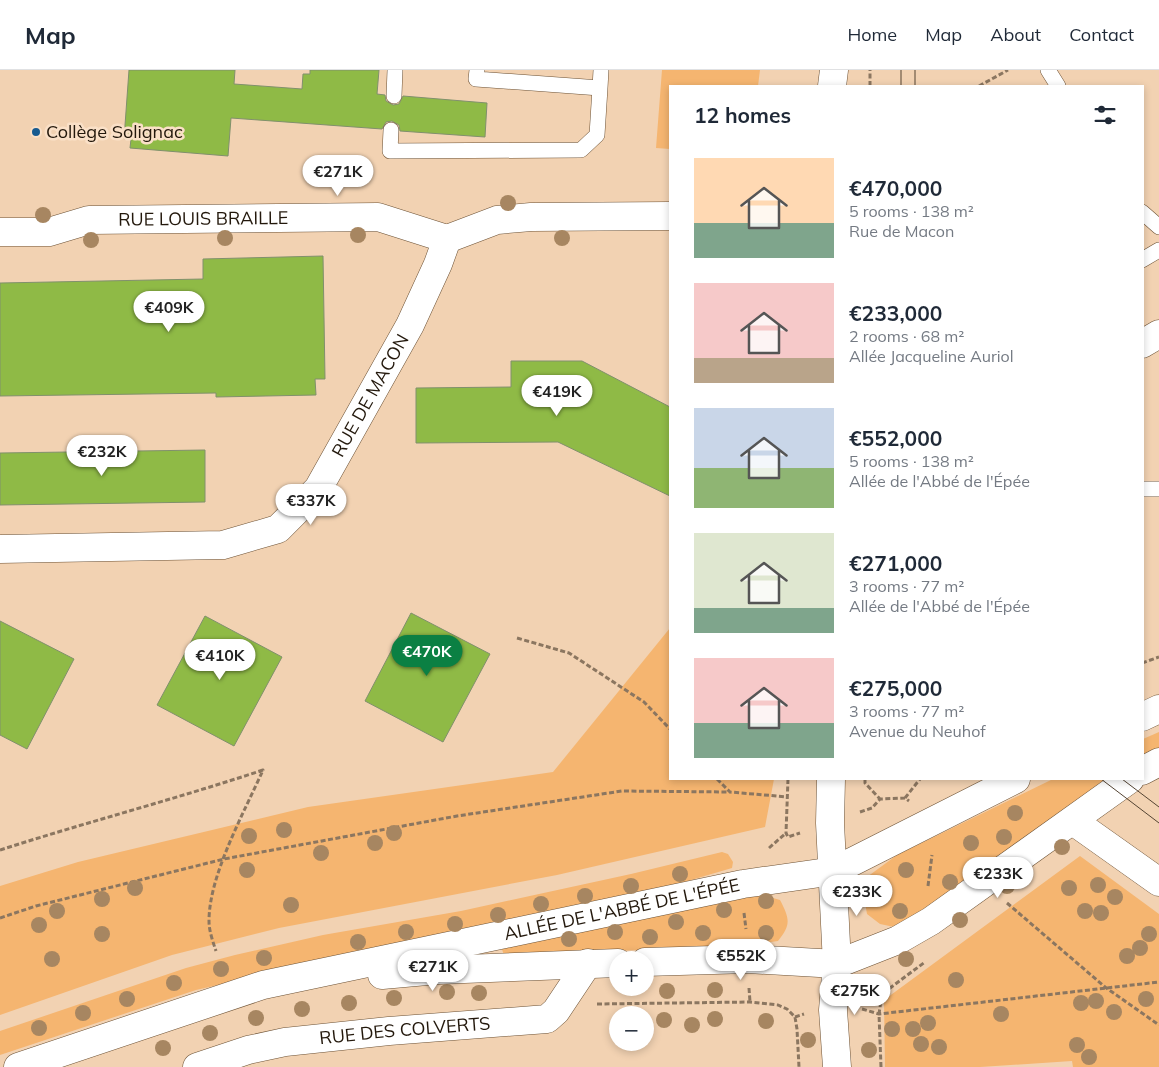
<!DOCTYPE html>
<html lang="en">
<head>
<meta charset="utf-8">
<style>
  body { margin:0; font-family:Mulish,sans-serif; background:#f6f6f7; color:#1f2937; height:100vh; display:flex; flex-direction:column; font-size:19px; white-space:nowrap }
  * { box-sizing:border-box; margin:0 }
  p { font-size:16px; color:#747a83 }
  .icon { flex:none; width:28px; height:28px; fill:none; stroke:currentColor; stroke-width:2; stroke-linecap:round; stroke-linejoin:round }
  .map { position:relative; flex:1; overflow:hidden }
  .drawer { position:absolute; left:669px; top:15px; width:475px; height:695px; display:flex; flex-direction:column; background:#fff; border-radius:0px; box-shadow:0 2px 8px #0003 }
  .drawer>* { flex:none }
  .tools { position:absolute; left:609px; top:881px; display:grid; gap:10px }
  .tools a { display:grid; place-items:center; width:45px; height:45px; border-radius:50%; background:#fff; box-shadow:0 2px 8px #0003; font-size:25px }
  .price { position:absolute; translate:-50% -42px; padding:0 11px; border-radius:18px; background:#fff; color:#222; font-size:16px; line-height:32px; filter:drop-shadow(0 1px 2px #0008) }
  .price::after { content:''; position:absolute; left:50%; top:30px; width:15px; height:11px; margin-left:-8px; background:inherit; clip-path:polygon(0 0,100% 0,50% 100%) }
  .price.selected { background:#0b8043; color:#fff }
  ul { padding:0; list-style:none }
  li { display:flex; align-items:center; gap:15px; height:125px; padding:0 25px }
  li span { display:grid; place-items:center; flex:none; width:140px; height:100px; border-radius:0px; color:#555 }
  li>.icon { margin-inline-start:auto }
  span .icon { width:60px; height:60px; fill:#fffc; stroke-width:1 }
  li b { font-size:21px }
  h2 { display:flex; justify-content:space-between; align-items:center; height:60px; padding:0 25px; font-size:21px }
  header { display:flex; align-items:center; gap:30px; box-sizing:border-box; height:70px; padding:0 25px; background:#fff; border-bottom:1px solid #e0e1e3 }
  header strong { font-size:24px }
  nav { display:flex; gap:28px; margin-inline-start:auto; font-size:18px }
  .map>svg:first-child { display:block }
  .green { fill:#f5b570 }
  .building { fill:#8fba46; stroke:#80906c }
  .lines { fill:none; stroke-linecap:round; stroke-linejoin:round }
  .lane-casing { stroke:#6c5134; stroke-width:16 }
  .street-casing { stroke:#6c5134; stroke-width:29 }
  .secondary-casing { stroke:#6c5134; stroke-width:29 }
  .path { stroke:#8b7660; stroke-width:3; stroke-dasharray:5 2.5; stroke-linecap:butt }
  .lane { stroke:#fff; stroke-width:15 }
  .street { stroke:#fff; stroke-width:28 }
  .secondary { stroke:#fff; stroke-width:28 }
  .tram { stroke:#544433; stroke-width:1 }
  .tree { fill:#a78661 }
  .poi-dot { fill:#175a8f; stroke:#fae0c7; stroke-width:2 }
  .labels { text-anchor:middle; stroke-width:5; stroke-linejoin:round; paint-order:stroke }
  .poi-label { font-size:18px; fill:#23180c; stroke:#fae0c7; text-anchor:start }
  .street-label { font-size:18px; fill:#23180c; stroke:#fae0c7 }
</style>
</head>
<body>
<header>
<strong>Map</strong>
<nav><a>Home</a><a>Map</a><a>About</a><a>Contact</a></nav>
</header>
<div class="map">
<svg width="1159" height="997" viewBox="0 0 1159 997">
  <rect width="100%" height="100%" fill="#f2d2b2"/>
  <path class="green" d="M662,0H760L758,16H670V79L656,78Z
    M670,558V709H774L765,757L557,805L279,858L172,885L0,945V816L78,792L308,737L553,702Z
    M1159,662V679L1143,688V669Z
    M1053,709H1110L899,858L880,854L867,844L864,827L867,807L897,785Z
    M722,782L728,784L733,792L732,798L640,825L407,872L196,920L0,985V961L186,898L235,885L323,865L461,841L631,804Z
    M1080,786L1159,844V997H1073L1072,991L980,997H885L884,930Z
    M759,824L780,830C790,849 791,855 778,871L751,875L504,886L502,879Z"/>
  <path class="building" d="M129,0H235L234,14L302,19L303,4H310V0H379L377,24L385,25L386,31L393,35L399,34L403,26L487,33L485,67L400,61L399,55L392,51L386,52L382,59L231,48L228,86L130,78L131,69H124Z
    M323,186L325,309H315L316,325L216,327V323L0,326V213L203,209V189Z
    M511,291H582L670,337V426L558,372L416,373V318L511,317Z
    M205,380V432L0,435V383Z
    M411,543L490,584L443,672L365,631Z
    M205,546L282,587L234,676L157,635Z
    M0,551L74,589L27,679L0,665Z"/>
  <g class="lines">
    <g class="lane-casing">
      <path id="lane" d="M477,0L476,9L600,18L601,0
        M1048,0L1058,16
        M394,26L395,0
        M391,60L390,81L581,80L597,65L600,18
        M1142,142L1159,157
        M1142,190L1159,180
        M1142,419H1159"/>
    </g>
    <g class="street-casing">
      <g id="street">
        <path id="s1" d="M0,162H49L89,150L378,147L447,169L497,150L531,147L670,146"/>
        <path d="M1142,274L1159,264"/>
        <path id="s2" d="M0,479L223,475L278,459L318,419L410,255L438,194L447,169"/>
        <path d="M1142,647L1159,639"/>
        <path d="M1142,701L1159,692"/>
        <path d="M1073,751L1159,812"/>
        <path d="M834,801L1016,709"/>
        <path d="M837,894L898,870L931,851L1130,709"/>
        <path id="s3" d="M197,997L248,980L285,972L389,961L547,949L556,941L588,893"/>
      </g>
    </g>
    <g class="secondary-casing">
      <g id="secondary">
        <path d="M832,16L834,0"/>
        <path d="M831,709L830,753L837,894L833,940L837,997"/>
        <path d="M645,892L748,889L837,894"/>
        <path d="M382,905L438,900L618,893"/>
        <path id="s4" d="M18,997L263,915L743,814L834,801"/>
      </g>
    </g>
    <path class="path" d="M870,16V0
      M979,16L1008,0
      M517,568L569,583L644,632L670,659
      M1142,593L1159,587
      M717,709L730,722L788,727
      M788,709L786,763L788,767L800,763
      M865,709V713L880,729
      M905,728L920,709
      M860,742L872,738L880,729L905,728L909,731
      M769,778L786,763
      M0,780C87,752 176,729 263,700C244,743 209,805 209,851C209,861 213,872 216,881
      M928,816L932,785
      M1007,833L1105,917L1159,955
      M744,843L746,859
      M0,848L36,836L224,789L457,746L622,721L730,722
      M749,918L750,932
      M597,934L750,932L778,935L787,939L795,947
      M862,939L879,944L1159,912
      M795,947L804,944
      M795,947L797,959L799,997
      M881,997L879,944L882,924L925,892"/>
    <use href="#lane" class="lane"/>
    <use href="#street" class="street"/>
    <use href="#secondary" class="secondary"/>
    <path class="tram" d="M901,0V16
      M915,0V16
      M1101,709L1159,753
      M1122,709L1159,737"/>
  </g>
  <g class="tree">
    <circle cx="508" cy="133" r="8"/>
    <circle cx="43" cy="145" r="8"/>
    <circle cx="358" cy="165" r="8"/>
    <circle cx="225" cy="168" r="8"/>
    <circle cx="562" cy="168" r="8"/>
    <circle cx="91" cy="170" r="8"/>
    <circle cx="1015" cy="743" r="8"/>
    <circle cx="284" cy="760" r="8"/>
    <circle cx="394" cy="763" r="8"/>
    <circle cx="249" cy="766" r="8"/>
    <circle cx="1004" cy="767" r="8"/>
    <circle cx="375" cy="773" r="8"/>
    <circle cx="971" cy="773" r="8"/>
    <circle cx="1062" cy="777" r="8"/>
    <circle cx="321" cy="783" r="8"/>
    <circle cx="247" cy="800" r="8"/>
    <circle cx="906" cy="800" r="8"/>
    <circle cx="680" cy="804" r="8"/>
    <circle cx="950" cy="812" r="8"/>
    <circle cx="1098" cy="815" r="8"/>
    <circle cx="631" cy="816" r="8"/>
    <circle cx="1007" cy="816" r="8"/>
    <circle cx="135" cy="818" r="8"/>
    <circle cx="1069" cy="818" r="8"/>
    <circle cx="585" cy="826" r="8"/>
    <circle cx="1115" cy="827" r="8"/>
    <circle cx="102" cy="829" r="8"/>
    <circle cx="766" cy="831" r="8"/>
    <circle cx="541" cy="834" r="8"/>
    <circle cx="291" cy="835" r="8"/>
    <circle cx="724" cy="840" r="8"/>
    <circle cx="57" cy="841" r="8"/>
    <circle cx="900" cy="841" r="8"/>
    <circle cx="1085" cy="841" r="8"/>
    <circle cx="1101" cy="843" r="8"/>
    <circle cx="498" cy="845" r="8"/>
    <circle cx="960" cy="850" r="8"/>
    <circle cx="676" cy="852" r="8"/>
    <circle cx="455" cy="854" r="8"/>
    <circle cx="39" cy="855" r="8"/>
    <circle cx="406" cy="862" r="8"/>
    <circle cx="615" cy="862" r="8"/>
    <circle cx="703" cy="863" r="8"/>
    <circle cx="766" cy="863" r="8"/>
    <circle cx="102" cy="864" r="8"/>
    <circle cx="1149" cy="864" r="8"/>
    <circle cx="650" cy="867" r="8"/>
    <circle cx="569" cy="869" r="8"/>
    <circle cx="358" cy="872" r="8"/>
    <circle cx="1140" cy="878" r="8"/>
    <circle cx="1127" cy="886" r="8"/>
    <circle cx="264" cy="888" r="8"/>
    <circle cx="52" cy="889" r="8"/>
    <circle cx="906" cy="889" r="8"/>
    <circle cx="221" cy="899" r="8"/>
    <circle cx="956" cy="910" r="8"/>
    <circle cx="174" cy="913" r="8"/>
    <circle cx="715" cy="920" r="8"/>
    <circle cx="667" cy="921" r="8"/>
    <circle cx="447" cy="922" r="8"/>
    <circle cx="479" cy="923" r="8"/>
    <circle cx="394" cy="928" r="8"/>
    <circle cx="127" cy="929" r="8"/>
    <circle cx="1146" cy="929" r="8"/>
    <circle cx="1096" cy="931" r="8"/>
    <circle cx="349" cy="933" r="8"/>
    <circle cx="1081" cy="933" r="8"/>
    <circle cx="302" cy="939" r="8"/>
    <circle cx="1114" cy="942" r="8"/>
    <circle cx="83" cy="943" r="8"/>
    <circle cx="1001" cy="944" r="8"/>
    <circle cx="256" cy="948" r="8"/>
    <circle cx="715" cy="949" r="8"/>
    <circle cx="664" cy="950" r="8"/>
    <circle cx="766" cy="951" r="8"/>
    <circle cx="928" cy="953" r="8"/>
    <circle cx="692" cy="955" r="8"/>
    <circle cx="39" cy="958" r="8"/>
    <circle cx="892" cy="959" r="8"/>
    <circle cx="913" cy="959" r="8"/>
    <circle cx="210" cy="963" r="8"/>
    <circle cx="808" cy="970" r="8"/>
    <circle cx="921" cy="974" r="8"/>
    <circle cx="1077" cy="975" r="8"/>
    <circle cx="939" cy="977" r="8"/>
    <circle cx="163" cy="978" r="8"/>
    <circle cx="869" cy="980" r="8"/>
    <circle cx="1089" cy="987" r="8"/>
  </g>
  <circle class="poi-dot" cx="36" cy="62" r="5"/>
  <g class="labels">
    <g class="poi-label">
      <text x="46" y="68">Collège Solignac</text>
    </g>
    <g class="street-label">
      <text dy="6" stroke="none"><textPath href="#s1" startOffset="205">RUE LOUIS BRAILLE</textPath></text>
      <text dy="6" stroke="none"><textPath href="#s2" startOffset="444">RUE DE MACON</textPath></text>
      <text dy="6" stroke="none"><textPath href="#s4" startOffset="625">ALLÉE DE L'ABBÉ DE L'ÉPÉE</textPath></text>
      <text dy="6" stroke="none"><textPath href="#s3" startOffset="212">RUE DES COLVERTS</textPath></text>
    </g>
  </g>
</svg>
<div class="tools">
<a>+</a>
<a>−</a>
</div>
<b class="price" style="left:338px;top:127px">€271K</b>
<b class="price" style="left:169px;top:263px">€409K</b>
<b class="price" style="left:557px;top:347px">€419K</b>
<b class="price" style="left:102px;top:407px">€232K</b>
<b class="price" style="left:311px;top:456px">€337K</b>
<b class="price selected" style="left:427px;top:607px">€470K</b>
<b class="price" style="left:220px;top:611px">€410K</b>
<b class="price" style="left:998px;top:829px">€233K</b>
<b class="price" style="left:857px;top:847px">€233K</b>
<b class="price" style="left:741px;top:911px">€552K</b>
<b class="price" style="left:433px;top:922px">€271K</b>
<b class="price" style="left:855px;top:946px">€275K</b>
<section class="drawer">
<h2>12 homes<svg class="icon" aria-label="filters" viewBox="0 0 24 24"><path d="M4 7h16M4 17h16"/><circle cx="9" cy="7" r="2"/><circle cx="15" cy="17" r="2"/></svg></h2>
<ul>
<li><span style="background:linear-gradient(#ffd9b3 65%,#7fa58c 0)"><svg class="icon" aria-label="home" viewBox="0 0 24 24"><path d="M3 11l9-7 9 7M6 9v11h12V9"/></svg></span><div><b>€470,000</b><p>5 rooms · 138 m²</p><p>Rue de Macon</p></div></li>
<li><span style="background:linear-gradient(#f6c9c9 75%,#b9a48a 0)"><svg class="icon" aria-label="home" viewBox="0 0 24 24"><path d="M3 11l9-7 9 7M6 9v11h12V9"/></svg></span><div><b>€233,000</b><p>2 rooms · 68 m²</p><p>Allée Jacqueline Auriol</p></div></li>
<li><span style="background:linear-gradient(#c9d6e8 60%,#8fb573 0)"><svg class="icon" aria-label="home" viewBox="0 0 24 24"><path d="M3 11l9-7 9 7M6 9v11h12V9"/></svg></span><div><b>€552,000</b><p>5 rooms · 138 m²</p><p>Allée de l'Abbé de l'Épée</p></div></li>
<li><span style="background:linear-gradient(#dfe7d0 75%,#7fa58c 0)"><svg class="icon" aria-label="home" viewBox="0 0 24 24"><path d="M3 11l9-7 9 7M6 9v11h12V9"/></svg></span><div><b>€271,000</b><p>3 rooms · 77 m²</p><p>Allée de l'Abbé de l'Épée</p></div></li>
<li><span style="background:linear-gradient(#f6c9c9 65%,#7fa58c 0)"><svg class="icon" aria-label="home" viewBox="0 0 24 24"><path d="M3 11l9-7 9 7M6 9v11h12V9"/></svg></span><div><b>€275,000</b><p>3 rooms · 77 m²</p><p>Avenue du Neuhof</p></div></li>
</ul>
</section>
</div>
</body>
</html>
